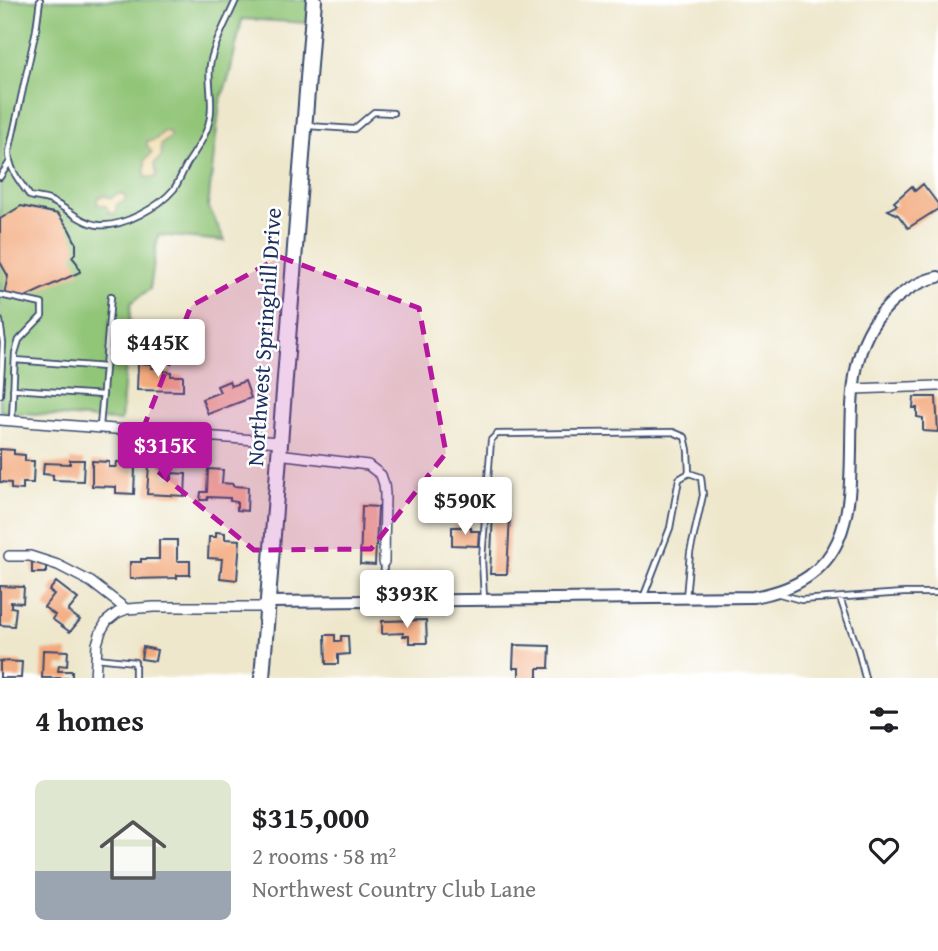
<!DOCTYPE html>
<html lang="en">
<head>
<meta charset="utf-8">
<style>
  body { margin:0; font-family:"Gentium Book Plus",serif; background:#f6f6f6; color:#202124; height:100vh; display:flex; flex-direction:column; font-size:26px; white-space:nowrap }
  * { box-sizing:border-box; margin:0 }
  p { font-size:23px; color:#757577 }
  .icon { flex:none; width:38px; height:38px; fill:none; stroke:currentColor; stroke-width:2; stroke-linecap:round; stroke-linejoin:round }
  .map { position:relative; height:678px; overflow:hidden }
  .sheet { display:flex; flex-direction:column; background:#fff; flex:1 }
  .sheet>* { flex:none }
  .price { position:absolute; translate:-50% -60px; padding:0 16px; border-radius:7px; background:#fff; color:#222; font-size:23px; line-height:46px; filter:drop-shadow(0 2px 4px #0008) }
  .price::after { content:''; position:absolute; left:50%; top:42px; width:21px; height:16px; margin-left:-10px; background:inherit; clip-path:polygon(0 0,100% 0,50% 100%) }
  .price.active { background:#b5179e; color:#fff }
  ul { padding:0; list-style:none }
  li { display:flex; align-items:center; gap:21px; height:175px; padding:0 35px }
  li+li { border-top:2px solid #e0e0e0 }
  li span { display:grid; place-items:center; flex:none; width:196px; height:140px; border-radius:10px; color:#555 }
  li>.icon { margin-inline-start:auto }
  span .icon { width:84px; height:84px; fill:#fffc; stroke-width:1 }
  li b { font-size:30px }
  h2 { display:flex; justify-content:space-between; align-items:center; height:84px; padding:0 35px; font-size:30px }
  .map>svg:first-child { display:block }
  .green { fill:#91c577; stroke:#567a6a; stroke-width:2 }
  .sand { fill:#eeda9e; stroke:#84847e; stroke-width:2 }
  .building { fill:#f3a97c }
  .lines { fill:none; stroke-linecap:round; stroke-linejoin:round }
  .service-casing { stroke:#3b4b6e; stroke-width:8 }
  .minor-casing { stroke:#3b4b6e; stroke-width:12 }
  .tertiary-casing { stroke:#3b4b6e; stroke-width:14 }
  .primary-casing { stroke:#3b4b6e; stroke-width:18 }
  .service { stroke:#fff; stroke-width:4.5 }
  .minor { stroke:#fff; stroke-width:9 }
  .tertiary { stroke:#fff; stroke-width:10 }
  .primary { stroke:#fff; stroke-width:14 }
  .marked { fill:#b5179e; fill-opacity:0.2; stroke:#b5179e; stroke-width:5; stroke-dasharray:14 9; stroke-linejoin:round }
  .labels { text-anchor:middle; stroke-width:5; stroke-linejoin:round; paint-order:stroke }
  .street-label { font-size:23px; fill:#1b2f5e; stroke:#fff }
</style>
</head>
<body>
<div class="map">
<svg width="938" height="678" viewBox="0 0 938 678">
  <rect width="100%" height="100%" fill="#fff"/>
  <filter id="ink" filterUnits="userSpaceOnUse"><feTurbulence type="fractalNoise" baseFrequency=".0143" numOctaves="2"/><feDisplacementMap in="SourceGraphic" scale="14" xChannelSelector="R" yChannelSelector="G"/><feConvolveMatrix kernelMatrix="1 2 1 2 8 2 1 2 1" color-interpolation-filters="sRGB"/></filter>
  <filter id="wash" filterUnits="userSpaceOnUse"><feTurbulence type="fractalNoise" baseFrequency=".00686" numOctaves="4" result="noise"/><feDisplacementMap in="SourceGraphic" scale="28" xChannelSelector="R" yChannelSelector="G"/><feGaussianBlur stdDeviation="1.57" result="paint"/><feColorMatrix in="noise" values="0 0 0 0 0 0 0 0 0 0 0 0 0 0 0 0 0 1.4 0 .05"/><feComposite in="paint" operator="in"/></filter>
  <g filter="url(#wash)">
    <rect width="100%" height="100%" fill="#eee7cc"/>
    <path class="green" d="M0,0H309L307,23L242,19L229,77L220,102L208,206L225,241L158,235L150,289L131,303L121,421L0,411Z"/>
    <path class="sand" d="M164,131L169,132L171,137C155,150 164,140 161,157L154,164L157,175L154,178L146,177C143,171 146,166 145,160L152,153L147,146V141L155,140Z
      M117,194H123L126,198L124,201L117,204L115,214L109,213L106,206L97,204V199C103,193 105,196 111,198Z"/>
    <g id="blocks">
      <path class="building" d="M923,184L938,204V209L908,228L898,215L888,210L897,205L894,202L912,186L915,191Z
        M21,206L58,214L69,229L76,243V252L72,257L77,263L80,272L21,299L4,295L8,276L0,262V219Z
        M138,363L151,364V368H163V371L171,372V376H183V391L137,390Z
        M229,381L231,386L245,381L251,398L208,414L202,399L220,392L217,386Z
        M914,397H936L938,432L923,431V418L917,417V408H913Z
        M0,449L14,450V454L25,455V461H34L33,483H23V490L11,489V483L0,482Z
        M70,460H84L83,481L53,480V475L43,474L44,463L70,464Z
        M92,461L109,462V467H116L117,462H126V468H135L134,494L116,493V487L92,486Z
        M149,465L165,466V477H172V473L186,474L185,496L147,494Z
        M208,469L223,470L222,483L233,484V486L248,487L247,511L237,510V502L230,501V498L208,497L207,500H200L201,492H207Z
        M362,506L378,507L375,565L360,564Z
        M493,514L510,515L507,574H490Z
        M452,527H471V531H479L478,546L452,545Z
        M216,532L225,533V539L240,540L237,580L220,578L222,559L208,558L209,537H216Z
        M159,540H177V561H190V575H177V578L130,579V562H141V559H159Z
        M32,557H46V573H32Z
        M56,582L78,599L68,611L80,620L70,632L52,619L55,615L44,607L54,594L49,591Z
        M0,586L24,587L23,603L11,602V607L16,608L14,626L0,625Z
        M426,620L427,643H409V636H403V633L382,634V621Z
        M325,635H335V641H341V636H348L349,654L338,655V664H326Z
        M514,645L550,646L549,668H538V678H519V668H513Z
        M143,647L157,650L155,661L141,659Z
        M43,650L68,651L67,666L59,665L58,671H72V678H42Z
        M0,661L22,662L21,678H0Z"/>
    </g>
  </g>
  <g filter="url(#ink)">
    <use href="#blocks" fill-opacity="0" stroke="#3b4b6e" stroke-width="2"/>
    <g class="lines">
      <g class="service-casing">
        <path id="service" d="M40,0L36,30L9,152C9,170 20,182 30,196C37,198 45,198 51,201C67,208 81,223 98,225C122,228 159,207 174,189C180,180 183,170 189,161C198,147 207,135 210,118C214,97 206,79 211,60C216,39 228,19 236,0
          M308,126L354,129L374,112L393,113
          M0,177L9,163
          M0,295L42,304V316L19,340L15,353L12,420
          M0,321L3,343L0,395
          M15,360L105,367
          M13,389L103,395
          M100,427L111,296
          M776,593L801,600L904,593H938
          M643,598L670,528L679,479L689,473L701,477L703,495L690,553L686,598
          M840,598L858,650L865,678
          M484,599L482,559L491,440L497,434L673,432L685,437L688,450L689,473
          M383,600L384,563
          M96,658L135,662V678"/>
      </g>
      <g class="minor-casing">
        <path id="minor" d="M853,389L938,386
          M0,420L279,442
          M278,454L368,465L381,475L384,484L385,494L384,562
          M9,556H30L58,565L91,582L126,609
          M95,678L97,644L101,631L107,621L117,613L127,609L154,607H266"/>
      </g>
      <g class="tertiary-casing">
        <path id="tertiary" d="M267,602L753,597C919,569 802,391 888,306C902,292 919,281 938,277"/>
      </g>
      <g class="primary-casing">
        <path id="primary" d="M262,678L314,0"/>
      </g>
      <use href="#service" class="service"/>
      <use href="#minor" class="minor"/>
      <use href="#tertiary" class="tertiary"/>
      <use href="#primary" class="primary"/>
    </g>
  </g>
  <path class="marked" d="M280,257L419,308L446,453L371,549L254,550L134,452L191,306Z"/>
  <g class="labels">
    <g class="street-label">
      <text transform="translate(264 337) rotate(-86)" y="8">Northwest Springhill Drive</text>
    </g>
  </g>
</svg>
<b class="price" style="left:158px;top:379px">$445K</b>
<b class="price active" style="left:165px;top:482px">$315K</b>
<b class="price" style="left:465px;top:537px">$590K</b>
<b class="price" style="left:407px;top:630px">$393K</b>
</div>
<section class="sheet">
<h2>4 homes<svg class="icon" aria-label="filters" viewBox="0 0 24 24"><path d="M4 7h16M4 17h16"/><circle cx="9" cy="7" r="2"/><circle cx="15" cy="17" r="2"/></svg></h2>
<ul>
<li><span style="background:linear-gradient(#dfe7d0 65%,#9aa5b1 0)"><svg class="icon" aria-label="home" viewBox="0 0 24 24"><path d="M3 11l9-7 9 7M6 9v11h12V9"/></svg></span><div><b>$315,000</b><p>2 rooms · 58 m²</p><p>Northwest Country Club Lane</p></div><svg class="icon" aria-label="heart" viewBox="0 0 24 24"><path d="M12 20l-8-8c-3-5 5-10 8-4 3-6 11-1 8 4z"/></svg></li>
</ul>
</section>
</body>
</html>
